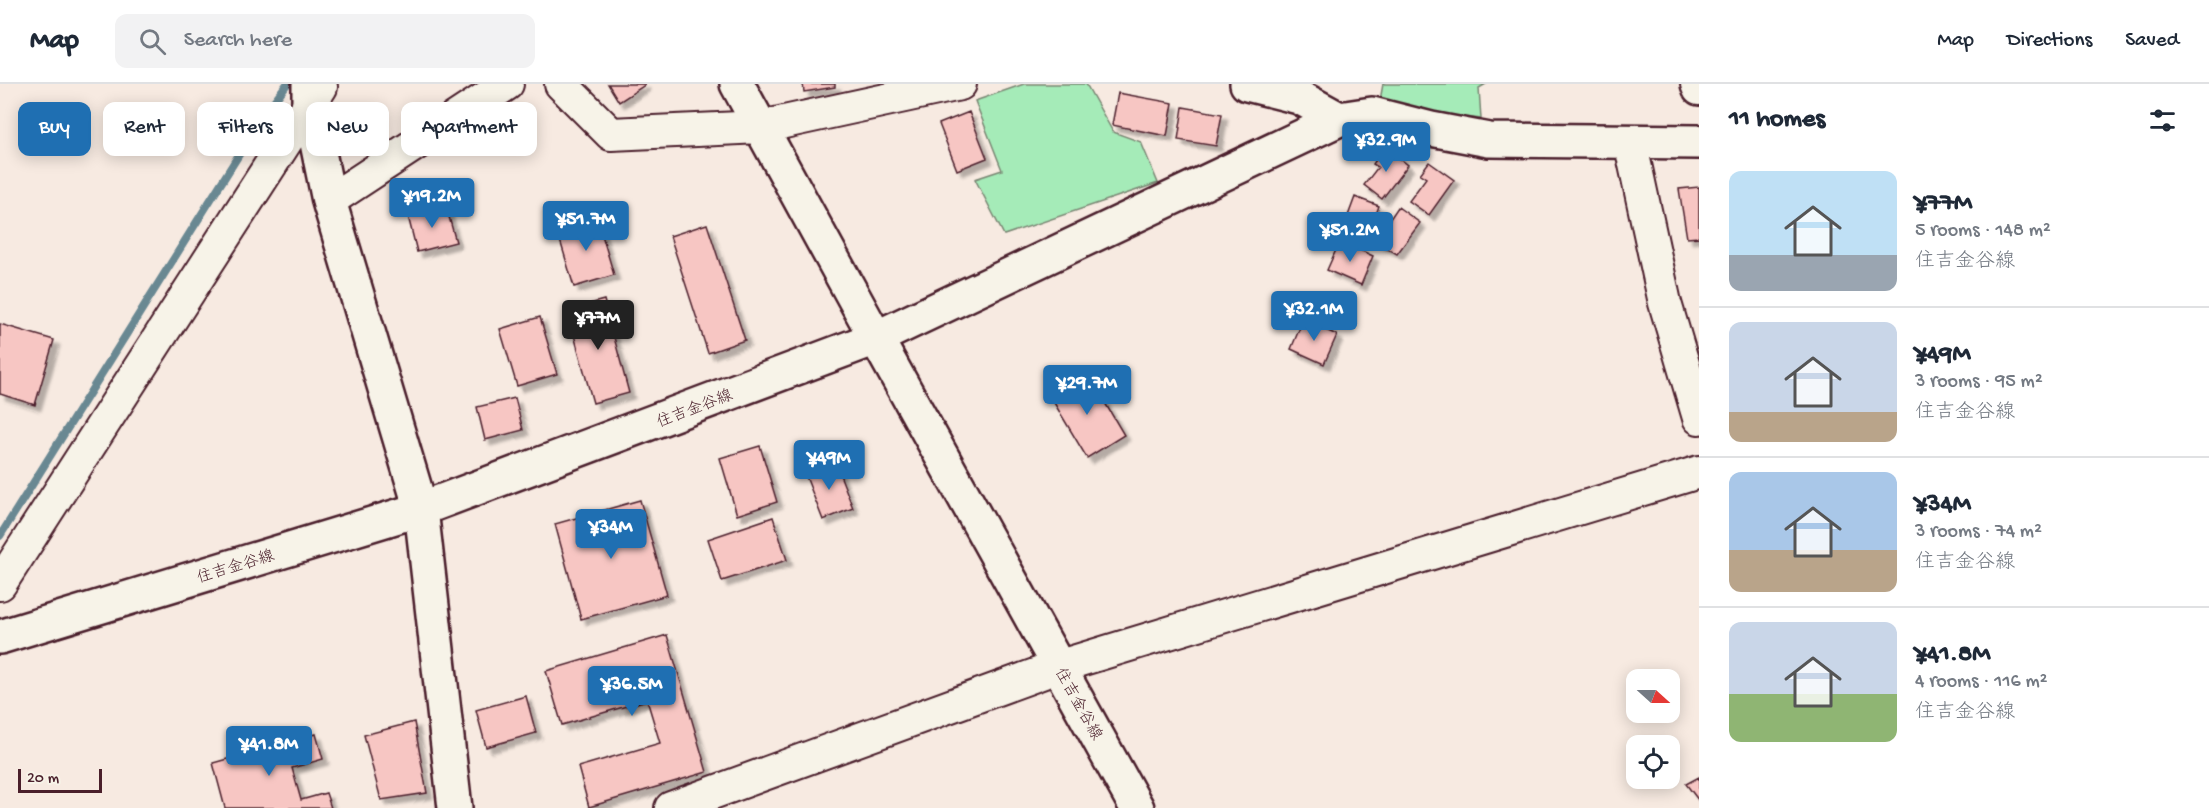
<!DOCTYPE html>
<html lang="en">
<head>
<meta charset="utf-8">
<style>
  body { margin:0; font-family:"Gochi Hand","Klee One",sans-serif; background:#f2f2f3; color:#1f2937; height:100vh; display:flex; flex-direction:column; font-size:22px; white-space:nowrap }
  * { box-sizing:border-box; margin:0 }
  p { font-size:20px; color:#747a83 }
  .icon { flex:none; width:33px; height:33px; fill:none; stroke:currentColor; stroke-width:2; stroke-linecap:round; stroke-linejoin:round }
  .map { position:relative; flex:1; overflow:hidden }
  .sheet { display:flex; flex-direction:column; background:#fff; width:510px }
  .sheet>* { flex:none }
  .guide { position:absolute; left:18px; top:18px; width:570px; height:54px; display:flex; gap:12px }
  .needle { width:39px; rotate:111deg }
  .controls { position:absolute; left:1626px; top:585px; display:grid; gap:12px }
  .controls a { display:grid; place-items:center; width:54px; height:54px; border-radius:12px; background:#fff; box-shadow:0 3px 15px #0003; font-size:30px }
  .scale { position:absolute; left:18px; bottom:15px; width:84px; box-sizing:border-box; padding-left:6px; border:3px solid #4a1f2b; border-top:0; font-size:16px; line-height:21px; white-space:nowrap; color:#4a1f2b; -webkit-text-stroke:4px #f7f3e8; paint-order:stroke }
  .price { position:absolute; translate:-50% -51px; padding:0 14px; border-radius:6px; background:#1f6fb2; color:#fff; font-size:20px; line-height:39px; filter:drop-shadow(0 2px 3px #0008) }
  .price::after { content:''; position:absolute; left:50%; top:36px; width:18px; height:14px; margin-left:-9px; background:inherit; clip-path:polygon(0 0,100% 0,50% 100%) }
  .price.selected { background:#222; color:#fff }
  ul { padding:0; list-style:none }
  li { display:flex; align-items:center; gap:18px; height:150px; padding:0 30px }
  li+li { border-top:2px solid #e0e1e3 }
  li span { display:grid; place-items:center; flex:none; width:168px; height:120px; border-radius:12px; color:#555 }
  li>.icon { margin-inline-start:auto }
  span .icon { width:72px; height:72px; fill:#fffc; stroke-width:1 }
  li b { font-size:26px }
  h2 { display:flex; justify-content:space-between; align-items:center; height:72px; padding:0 30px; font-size:26px }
  .tag { padding:0 21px; border-radius:12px; background:#fff; box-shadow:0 3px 15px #0003; font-size:21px; line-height:54px }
  .tag.selected { background:#1f6fb2; color:#fff }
  header { display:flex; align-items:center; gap:36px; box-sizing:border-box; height:84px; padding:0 30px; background:#fff; border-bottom:2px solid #e0e1e3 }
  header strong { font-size:28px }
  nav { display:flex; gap:33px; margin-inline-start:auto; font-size:21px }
  .search { width:420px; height:54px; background:#f2f2f3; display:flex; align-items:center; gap:15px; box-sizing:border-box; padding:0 21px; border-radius:12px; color:#747a83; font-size:22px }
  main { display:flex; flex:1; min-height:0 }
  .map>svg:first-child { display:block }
  .green { fill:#a5ebb8; stroke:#788572; stroke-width:1.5 }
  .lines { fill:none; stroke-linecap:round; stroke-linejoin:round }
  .stream { stroke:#698892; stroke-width:8 }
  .building { fill:#f7c6c3; stroke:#4a1f2b; stroke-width:1.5; filter:url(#shadow) }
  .minor-casing { stroke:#4a1f2b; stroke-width:36 }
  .tertiary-casing { stroke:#4a1f2b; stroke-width:38 }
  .secondary-casing { stroke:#4a1f2b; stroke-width:38 }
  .minor { stroke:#f7f3e8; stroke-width:32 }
  .tertiary { stroke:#f7f3e8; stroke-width:33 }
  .secondary { stroke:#f7f3e8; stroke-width:33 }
  .labels { text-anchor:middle; stroke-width:4.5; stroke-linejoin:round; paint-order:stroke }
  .street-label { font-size:16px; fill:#4a1f2b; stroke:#f7f3e8 }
</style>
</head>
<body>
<header>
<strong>Map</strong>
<div class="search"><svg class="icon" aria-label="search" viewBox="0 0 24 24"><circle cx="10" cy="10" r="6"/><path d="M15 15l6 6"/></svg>Search here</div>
<nav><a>Map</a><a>Directions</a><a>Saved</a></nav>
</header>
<main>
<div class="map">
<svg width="1699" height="724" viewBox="0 0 1699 724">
  <defs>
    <filter id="shadow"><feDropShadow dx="5.5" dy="5.5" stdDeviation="1.5" flood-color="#0004"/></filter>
  </defs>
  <rect width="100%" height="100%" fill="#f7eae1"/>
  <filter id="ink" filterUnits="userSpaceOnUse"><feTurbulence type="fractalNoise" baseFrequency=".0167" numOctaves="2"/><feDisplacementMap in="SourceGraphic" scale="12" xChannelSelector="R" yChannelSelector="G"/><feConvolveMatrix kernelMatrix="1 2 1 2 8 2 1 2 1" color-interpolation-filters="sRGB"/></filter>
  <g filter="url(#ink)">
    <path class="green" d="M1024,0H1086L1113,48L1141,58L1158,99L1004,151L975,95L1002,86L975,17Z
      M1383,0H1486L1479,4L1481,35L1379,22Z"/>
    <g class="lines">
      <path class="stream" d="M0,452L265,29L287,0"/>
    </g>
    <path class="building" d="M608,0H644L645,1L619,18Z
      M803,0H835V3L804,8Z
      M1118,9L1173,19L1167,52L1112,41Z
      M1183,23L1222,30L1216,62L1178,56Z
      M969,28L987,74L957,86L939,40Z
      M1385,63L1408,81L1382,115L1364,101L1378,83L1373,80Z
      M1429,78L1454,96L1429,131L1409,117L1426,94L1420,90Z
      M1699,103V153L1687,154L1679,105Z
      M1355,113L1379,122L1366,158L1342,148Z
      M446,122L456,158L417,168L408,132Z
      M1398,123L1420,139L1397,170L1375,157Z
      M597,134L614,191L574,203L557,146Z
      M707,140L745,256L708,269L670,152Z
      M1340,157L1373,172L1361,201L1327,186Z
      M604,216L629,309L593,319L567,226Z
      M540,233L557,290L517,302L500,245Z
      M1303,236L1337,251L1324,280L1291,265Z
      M0,240L54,256L35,321L0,310Z
      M1088,290L1124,351L1087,374L1050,312Z
      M515,314L523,346L485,356L477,323Z
      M760,362L777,418L737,431L720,374Z
      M835,378L853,424L823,436L805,390Z
      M640,416L667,511L581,535L555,440Z
      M773,433L787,476L722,497L708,455Z
      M667,551L707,688L589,723L578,683L660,659L647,616L562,641L546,587Z
      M526,612L536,649L486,663L476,626Z
      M414,638L427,709L381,716L364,651Z
      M316,650L323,675L292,684L301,716L326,709L331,724H225L213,679Z
      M1699,693V717L1686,700Z"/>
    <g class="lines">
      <g class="minor-casing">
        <path id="minor" d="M561,0L611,50L761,43L960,0
          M1697,0L1699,5
          M1630,57L1665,219L1699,334
          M329,117L507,0
          M0,500L321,3
          M671,724L1060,582L1699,388"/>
      </g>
      <g class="tertiary-casing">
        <path id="tertiary" d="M309,0V20L329,117L421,425L455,724
          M737,0L876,254L1339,35
          M1247,0L1299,13L1339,35L1372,30L1431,45L1489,56L1699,58"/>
      </g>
      <g class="secondary-casing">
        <path id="secondary" d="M0,553L421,425L876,254L1137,724"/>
      </g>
      <use href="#minor" class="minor"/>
      <use href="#tertiary" class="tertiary"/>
      <use href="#secondary" class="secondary"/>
    </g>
  </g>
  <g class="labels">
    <g class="street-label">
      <text transform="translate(694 323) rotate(-21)" y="6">住吉金谷線</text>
      <text transform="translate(235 481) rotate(-17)" y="6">住吉金谷線</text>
      <text transform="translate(1080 619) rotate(61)" y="6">住吉金谷線</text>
    </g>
  </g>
</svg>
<div class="controls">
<a><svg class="needle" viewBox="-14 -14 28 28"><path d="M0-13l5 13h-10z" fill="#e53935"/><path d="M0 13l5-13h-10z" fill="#747a83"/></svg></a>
<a><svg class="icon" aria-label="locate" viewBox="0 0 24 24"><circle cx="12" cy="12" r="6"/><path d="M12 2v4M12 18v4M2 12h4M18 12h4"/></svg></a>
</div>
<div class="scale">20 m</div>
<b class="price" style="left:1386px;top:89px">¥32.9M</b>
<b class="price" style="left:432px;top:145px">¥19.2M</b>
<b class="price" style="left:586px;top:168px">¥51.7M</b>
<b class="price" style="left:1350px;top:179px">¥51.2M</b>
<b class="price" style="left:1314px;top:258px">¥32.1M</b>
<b class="price selected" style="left:598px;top:267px">¥77M</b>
<b class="price" style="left:1087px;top:332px">¥29.7M</b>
<b class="price" style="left:829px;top:407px">¥49M</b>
<b class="price" style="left:611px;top:476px">¥34M</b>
<b class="price" style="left:632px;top:633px">¥36.5M</b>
<b class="price" style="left:269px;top:693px">¥41.8M</b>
<div class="guide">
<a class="tag selected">Buy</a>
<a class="tag">Rent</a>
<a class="tag">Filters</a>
<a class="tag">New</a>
<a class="tag">Apartment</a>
</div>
</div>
<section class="sheet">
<h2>11 homes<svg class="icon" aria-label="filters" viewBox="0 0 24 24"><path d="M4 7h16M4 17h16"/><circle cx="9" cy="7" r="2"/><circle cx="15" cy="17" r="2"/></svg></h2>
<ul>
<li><span style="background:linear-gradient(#bfe0f5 70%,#9aa5b1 0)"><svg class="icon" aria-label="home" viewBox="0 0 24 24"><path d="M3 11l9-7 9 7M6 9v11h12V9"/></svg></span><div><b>¥77M</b><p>5 rooms · 148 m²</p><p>住吉金谷線</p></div></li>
<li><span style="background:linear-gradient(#c9d6e8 75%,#b9a48a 0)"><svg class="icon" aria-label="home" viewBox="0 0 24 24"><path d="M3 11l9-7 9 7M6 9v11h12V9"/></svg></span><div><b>¥49M</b><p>3 rooms · 95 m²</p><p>住吉金谷線</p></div></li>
<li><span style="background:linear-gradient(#a9c7e8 65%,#b9a48a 0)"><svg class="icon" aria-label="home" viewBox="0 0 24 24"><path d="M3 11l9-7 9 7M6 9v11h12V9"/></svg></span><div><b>¥34M</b><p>3 rooms · 74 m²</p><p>住吉金谷線</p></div></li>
<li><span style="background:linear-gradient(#c9d6e8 60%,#8fb573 0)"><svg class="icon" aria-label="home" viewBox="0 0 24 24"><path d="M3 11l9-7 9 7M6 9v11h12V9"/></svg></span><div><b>¥41.8M</b><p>4 rooms · 116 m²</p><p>住吉金谷線</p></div></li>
</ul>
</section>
</main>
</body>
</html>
